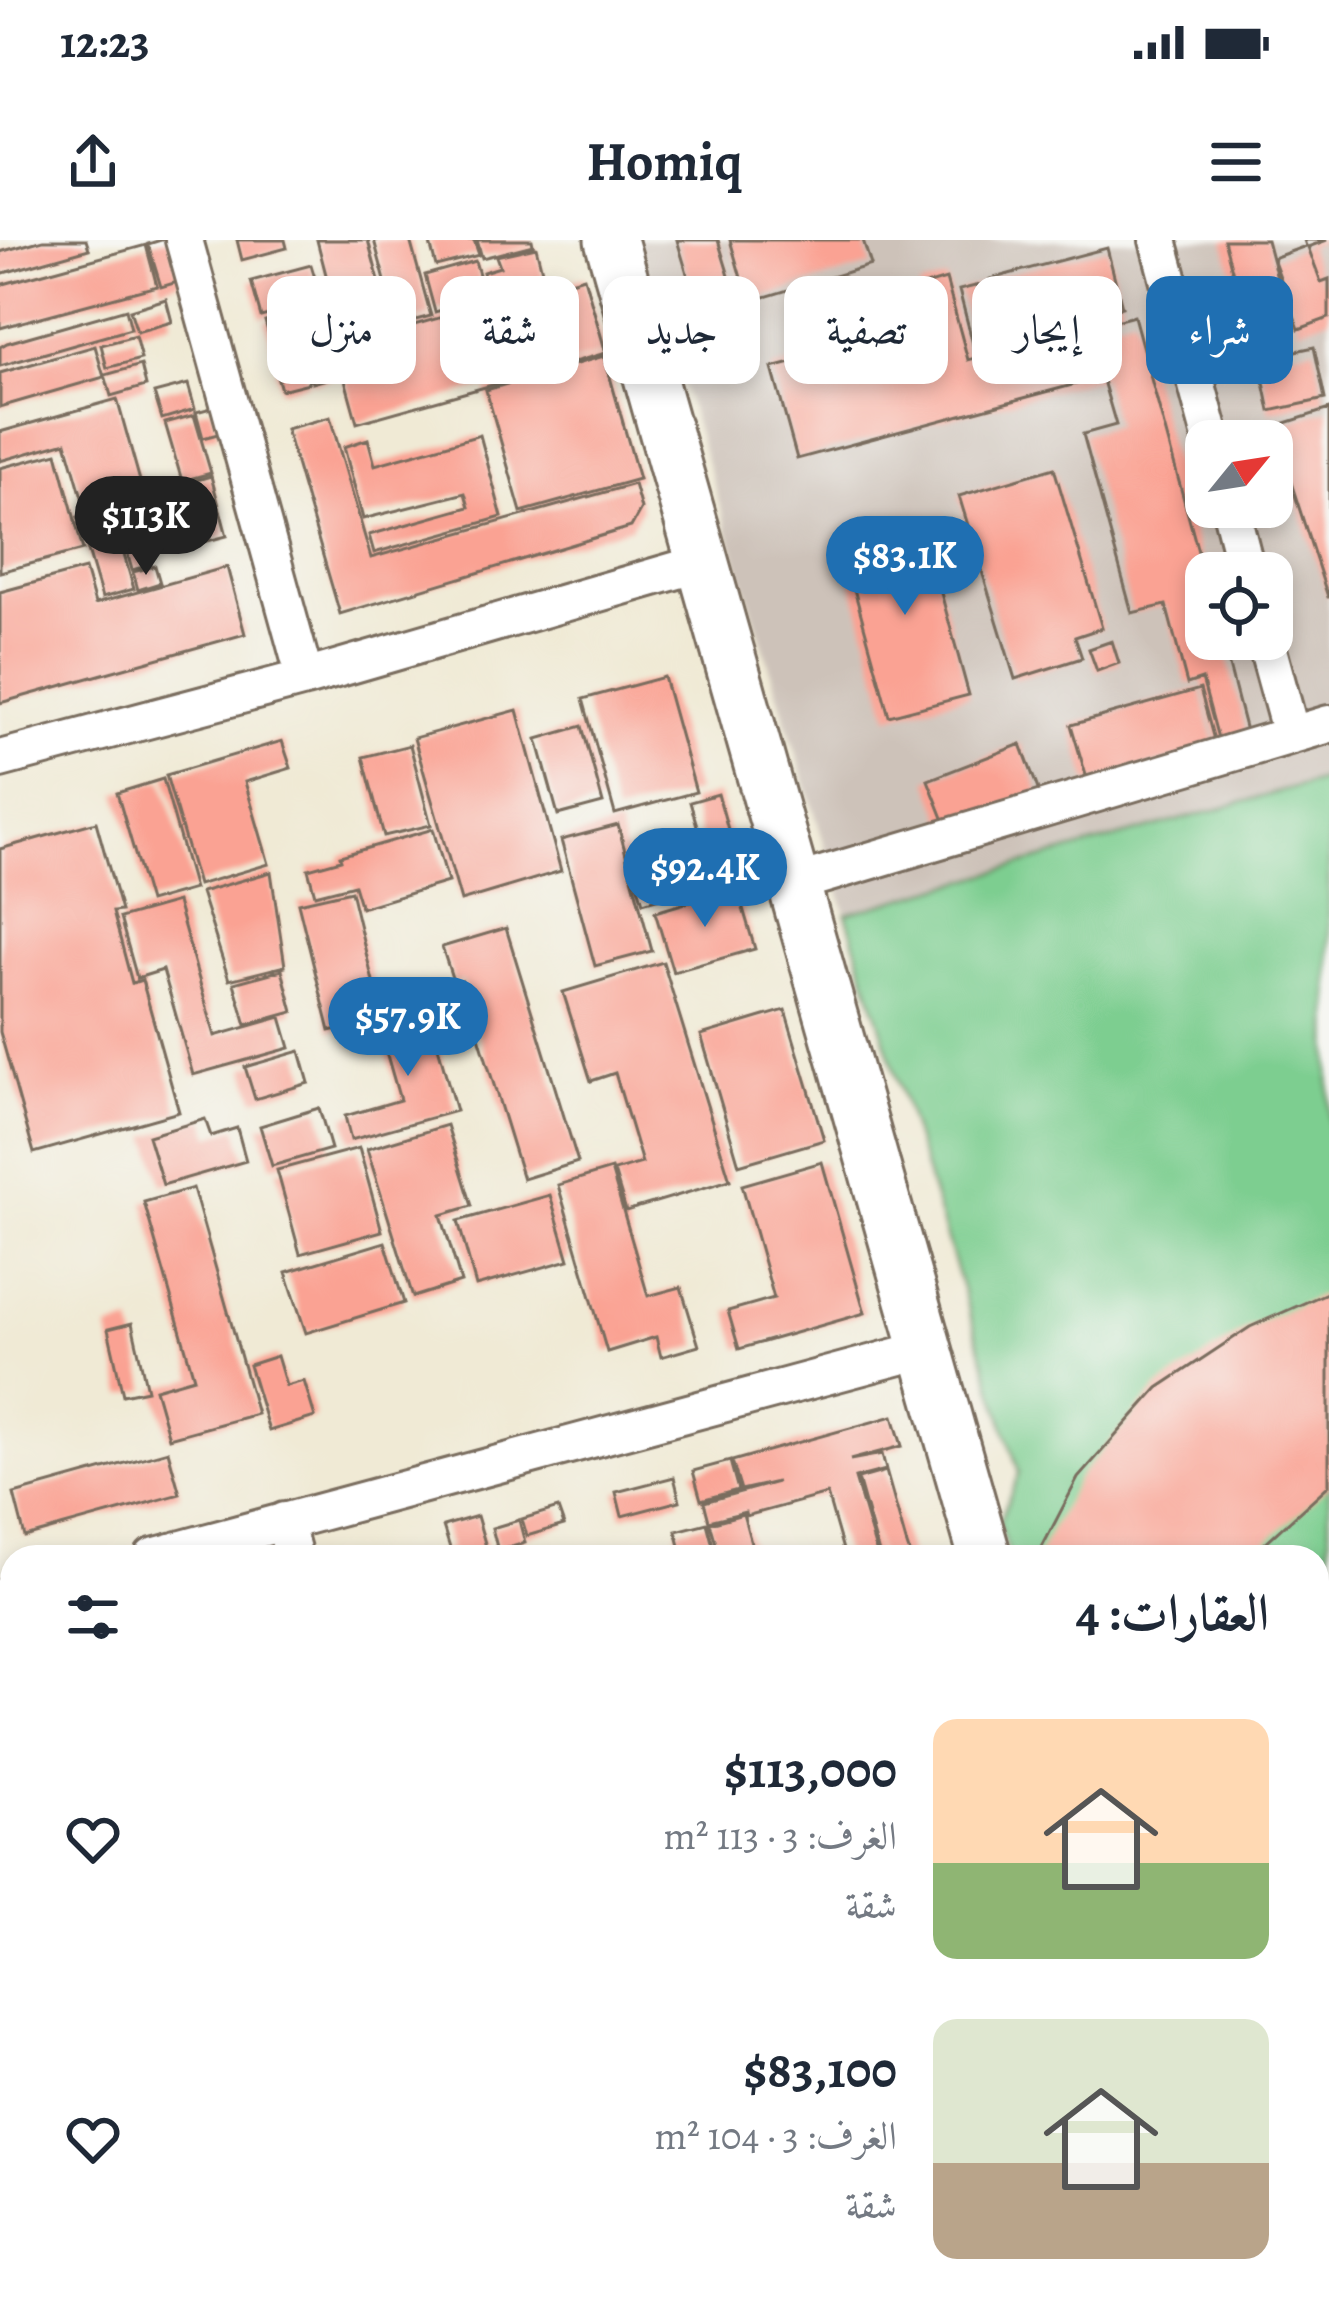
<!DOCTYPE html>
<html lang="ar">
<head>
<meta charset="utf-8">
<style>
  body { margin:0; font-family:Alegreya,Amiri,serif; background:#f6f6f7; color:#1f2937; direction:rtl; height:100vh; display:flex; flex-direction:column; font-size:45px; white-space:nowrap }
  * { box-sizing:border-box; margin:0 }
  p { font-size:39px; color:#747a83 }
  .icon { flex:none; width:66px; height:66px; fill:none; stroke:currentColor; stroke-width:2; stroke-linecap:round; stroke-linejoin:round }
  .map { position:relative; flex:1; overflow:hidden; direction:ltr }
  .drawer { position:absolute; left:0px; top:1305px; width:1329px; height:768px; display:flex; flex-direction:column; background:#fff; border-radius:36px 36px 0 0; box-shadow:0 6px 18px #0003; direction:rtl }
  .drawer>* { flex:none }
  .hud { position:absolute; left:36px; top:36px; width:1257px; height:108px; direction:rtl; display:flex; gap:24px }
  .needle { width:78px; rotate:60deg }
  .tools { position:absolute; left:1185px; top:180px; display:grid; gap:24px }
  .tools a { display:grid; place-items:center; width:108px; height:108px; border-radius:24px; background:#fff; box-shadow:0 6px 18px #0003; font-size:60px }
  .price { position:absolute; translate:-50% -102px; padding:0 27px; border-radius:42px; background:#1f6fb2; color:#fff; font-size:39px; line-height:78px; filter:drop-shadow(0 3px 6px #0008) }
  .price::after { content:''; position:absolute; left:50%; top:72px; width:36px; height:27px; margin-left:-18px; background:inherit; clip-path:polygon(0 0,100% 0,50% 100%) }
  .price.on { background:#222; color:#fff }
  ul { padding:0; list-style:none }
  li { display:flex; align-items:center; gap:36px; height:300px; padding:0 60px }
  li span { display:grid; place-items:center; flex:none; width:336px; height:240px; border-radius:24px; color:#555 }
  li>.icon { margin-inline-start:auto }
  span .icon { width:144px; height:144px; fill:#fffc; stroke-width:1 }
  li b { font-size:51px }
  h2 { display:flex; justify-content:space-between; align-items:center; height:144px; padding:0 60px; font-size:51px }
  .tag { padding:0 42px; border-radius:24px; background:#fff; box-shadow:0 6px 18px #0003; font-size:42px; line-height:108px }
  .tag.on { background:#1f6fb2; color:#fff }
  .status { display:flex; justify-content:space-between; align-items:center; height:84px; padding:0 60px; background:#fff; direction:ltr }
  .status svg { height:33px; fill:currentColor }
  header { display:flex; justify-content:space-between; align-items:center; height:156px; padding:0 60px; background:#fff; font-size:54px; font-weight:600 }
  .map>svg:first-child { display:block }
  .industrial { fill:#cdc2b9; fill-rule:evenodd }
  .green { fill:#7dce90; stroke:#5c7c57; stroke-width:3 }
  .building { fill:#faa293 }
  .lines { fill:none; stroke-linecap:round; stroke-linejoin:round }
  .street-casing { stroke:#7a6d5e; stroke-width:42 }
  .secondary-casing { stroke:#7a6d5e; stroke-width:57 }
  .street { stroke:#fff; stroke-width:36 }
  .secondary { stroke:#fff; stroke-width:51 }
</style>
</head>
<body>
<div class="status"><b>12:23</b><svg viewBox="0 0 49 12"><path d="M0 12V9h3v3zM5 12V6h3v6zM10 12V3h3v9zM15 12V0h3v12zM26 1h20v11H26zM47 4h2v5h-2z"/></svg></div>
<header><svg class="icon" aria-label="menu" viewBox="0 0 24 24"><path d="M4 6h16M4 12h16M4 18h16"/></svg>Homiq<svg class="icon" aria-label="share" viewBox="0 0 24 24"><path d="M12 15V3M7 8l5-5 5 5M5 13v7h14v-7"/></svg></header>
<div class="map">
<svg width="1329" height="2073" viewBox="0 0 1329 2073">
  <rect width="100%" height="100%" fill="#f6f6f2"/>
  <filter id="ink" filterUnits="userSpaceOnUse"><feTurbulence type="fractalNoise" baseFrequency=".00833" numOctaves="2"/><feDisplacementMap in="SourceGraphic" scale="24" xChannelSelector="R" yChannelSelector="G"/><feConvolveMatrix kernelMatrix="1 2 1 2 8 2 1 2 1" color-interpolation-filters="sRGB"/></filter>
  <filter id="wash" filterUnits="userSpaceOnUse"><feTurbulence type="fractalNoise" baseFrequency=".004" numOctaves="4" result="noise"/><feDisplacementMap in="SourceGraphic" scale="48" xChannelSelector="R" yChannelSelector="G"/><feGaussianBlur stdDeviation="2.7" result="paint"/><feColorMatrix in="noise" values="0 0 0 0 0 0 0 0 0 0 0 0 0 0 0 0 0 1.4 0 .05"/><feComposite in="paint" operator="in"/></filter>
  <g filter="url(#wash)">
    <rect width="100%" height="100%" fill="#f0ead5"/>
    <path class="industrial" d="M638,0H1329V538L846,674ZM1206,201H1272V267H1206ZM1206,333H1272V399H1206Z"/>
    <path class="green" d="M1329,538V2073H1236L1232,2061H1317V1317H1010L999,1282L1019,1233L846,674Z"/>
    <g id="blocks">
      <path class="building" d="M43,0H86L89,9L0,34V12Z
        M161,0H169L181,41L161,47L148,4Z
        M237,0H285L287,8L242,20Z
        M317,0H368L380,45L332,58Z
        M374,0H410L431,76L397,85Z
        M429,0H474L479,15L436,26Z
        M477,0H532L533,5L482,18Z
        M677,0H718L740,72L702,83Z
        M730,0H863L871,25L748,62Z
        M1224,0H1267L1288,79L1248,90Z
        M1304,0H1327L1308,7L1321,42L1329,39V78L1299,89L1273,18L1306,6Z
        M146,5L157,46L0,88V45Z
        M536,7L545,43L490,58L483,32L500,27L496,16Z
        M1107,8L1122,67L1006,98L990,39Z
        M475,21L486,58L435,72L425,35Z
        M311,25L322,61L261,77L251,41Z
        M584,37L606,113L357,183L336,107Z
        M946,39L968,120L1134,76L1206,341V399H1222L1247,495L1219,502L1202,439L1187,444L1166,365L1132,373L1083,194L1116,185L1102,137L797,219L772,128L868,103L872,116L901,108L895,89L929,81L919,47Z
        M983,44L997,98L973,104L959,50Z
        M384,47L395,87L337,103L326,63Z
        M166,59L172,82L137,92L130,70Z
        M323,64L335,109L318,114L306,69Z
        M126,69L131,89L0,126V107L7,103Z
        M302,71L313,110L276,120L265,81Z
        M135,96L141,119L107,128L101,105Z
        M95,106L104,137L0,167V133Z
        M1314,107L1325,159L1270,171L1259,119Z
        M335,113L341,135L313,143L307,120Z
        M604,116L639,239L521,272L486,150Z
        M303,121L309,143L281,150L275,129Z
        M141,125L146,146L111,156L105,135Z
        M188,144L195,169L162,179L154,153Z
        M117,159L140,241L82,257L66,202L0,221V192Z
        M211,168L218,194L203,198L196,172Z
        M1329,169V357H1328L1273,187Z
        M194,175L211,233L182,241L165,183Z
        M330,177L371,318L634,244L641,269L631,287L340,374L286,189Z
        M480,195L502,277L374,313L369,295L469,267L465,253L363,279L344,207L368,199L375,225Z
        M57,213L83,310L0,332V228Z
        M1054,228L1102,388L1075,397L1082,418L1015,439L959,256Z
        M211,236L227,296L177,309L161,250Z
        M134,265L151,325L132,330L115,270Z
        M110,267L134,349L102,358L78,277Z
        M921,280L969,455L889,476L841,302Z
        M155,326L160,343L138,350L133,332Z
        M227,327L245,394L0,463V352L85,329L95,364Z
        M1112,401L1119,423L1097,431L1089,409Z
        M664,437L696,552L615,574L583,459Z
        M1200,449L1216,507L1088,542L1071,485Z
        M517,470L561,631L461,661L414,498Z
        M582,486L603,563L558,575L537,499Z
        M282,501L291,528L245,542L269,624L198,645L166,535Z
        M1021,504L1039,552L947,588L928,540Z
        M410,505L431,585L384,596L363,517Z
        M163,539L194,649L149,662L117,553Z
        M718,554L740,632L713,640L690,562Z
        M96,582L121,671L113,672L132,743L142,740L179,872L34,913L0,792V609Z
        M618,585L652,711L595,726L561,600Z
        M433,589L448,642L361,668L354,645L315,655L308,629L341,620L340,616Z
        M691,611L701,646L643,663L632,627Z
        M271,632L285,726L229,740L201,652Z
        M737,648L755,709L673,732L655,672Z
        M351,651L382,779L330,791L298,663Z
        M177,662L215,796L281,777L290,808L193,835L163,730L137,738L120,678Z
        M506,688L578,922L523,939L462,741L454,744L442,707Z
        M663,722L730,940L626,971L614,931L642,923L615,833L591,841L563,752Z
        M282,730L293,772L246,785L234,743Z
        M785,770L824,900L739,925L701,795Z
        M428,771L456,871L351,900L345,876L400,860L378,784Z
        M300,811L309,843L255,859L245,827Z
        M319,868L331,909L272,926L260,886Z
        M205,879L211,896L237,888L246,921L163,945L148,896Z
        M447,885L472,966L441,975L461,1042L413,1057L367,909Z
        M359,908L382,991L300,1014L277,930Z
        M822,922L865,1073L739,1109L728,1071L774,1058L742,945Z
        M611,929L648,1056L681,1047L699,1106L661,1117L656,1097L607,1112L558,945Z
        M193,948L257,1174L169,1198L155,1149L194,1138L144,962Z
        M550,955L569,1020L476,1046L458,981Z
        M385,1002L404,1063L306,1093L286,1032Z
        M1329,1052V1245L1262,1306L1256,1317H1037L1078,1238L1158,1148L1250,1087Z
        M132,1083L147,1150L123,1155L108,1089Z
        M277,1116L286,1146L304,1141L315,1177L269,1191L249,1125Z
        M893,1176L902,1206L850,1220L882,1214L886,1230L855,1238L878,1317H845L827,1254L746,1276L745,1272L709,1281L704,1262L777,1242L741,1250L732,1221Z
        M168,1211L180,1254L25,1297L14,1254Z
        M730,1221L738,1250L701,1260L693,1231Z
        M886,1231L906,1302L911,1317H880L858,1239Z
        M674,1237L680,1261L622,1276L616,1252Z
        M558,1268L564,1285L527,1296L522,1279Z
        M743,1274L755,1317H720L710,1283Z
        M477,1276L489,1317H426L450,1308L443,1286Z
        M519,1280L525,1303L498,1311L492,1288Z
        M707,1283L716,1317H683L676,1291Z
        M12,1414V1495L0,1498V1417Z
        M12,1513V1604H11L0,1565V1516Z
        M0,1713L12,1720V1858L0,1861Z
        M1317,1721L1329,1729V2000L1317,1993Z
        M140,2061H196L199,2073H144Z
        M210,2061H242L245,2073H214Z
        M659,2061H690L691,2065L703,2062L706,2073H620Z
        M778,2061H841L844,2073H781Z
        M853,2061H914L917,2073H856Z
        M1022,2061H1099L1103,2073H1026Z"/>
    </g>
  </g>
  <g filter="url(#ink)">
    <use href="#blocks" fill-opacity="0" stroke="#7a6d5e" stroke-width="3"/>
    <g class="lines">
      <g class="street-casing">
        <path id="street" d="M184,0L305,438
          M1158,0L1212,201
          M1230,267L1247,333
          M1265,399L1291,494
          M0,519L305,438L702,323
          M792,644L1329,484
          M284,1281L294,1317
          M153,1317L926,1109
          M0,1359L12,1356
          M0,1670L12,1673
          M0,1921L12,1917
          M737,2061L740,2073
          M0,2070L1,2073
          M442,2073L486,2061"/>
      </g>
      <g class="secondary-casing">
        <path id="secondary" d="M611,0L985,1317
          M1196,2061L1200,2073"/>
      </g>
      <use href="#street" class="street"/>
      <use href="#secondary" class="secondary"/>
    </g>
  </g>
</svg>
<div class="tools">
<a><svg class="needle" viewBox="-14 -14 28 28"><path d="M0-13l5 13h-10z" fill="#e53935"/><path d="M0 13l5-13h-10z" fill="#747a83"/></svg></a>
<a><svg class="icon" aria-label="locate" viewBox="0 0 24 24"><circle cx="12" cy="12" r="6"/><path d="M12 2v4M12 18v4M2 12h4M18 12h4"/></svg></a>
</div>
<b class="price on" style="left:146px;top:338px">$113K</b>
<b class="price" style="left:905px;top:378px">$83.1K</b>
<b class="price" style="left:705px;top:690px">$92.4K</b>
<b class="price" style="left:408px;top:839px">$57.9K</b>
<div class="hud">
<a class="tag on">شراء</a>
<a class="tag">إيجار</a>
<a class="tag">تصفية</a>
<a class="tag">جديد</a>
<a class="tag">شقة</a>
<a class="tag">منزل</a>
</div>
<section class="drawer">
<h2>العقارات: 4<svg class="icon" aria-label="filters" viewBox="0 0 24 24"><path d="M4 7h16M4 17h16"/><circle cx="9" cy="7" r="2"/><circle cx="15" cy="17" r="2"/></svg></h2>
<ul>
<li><span style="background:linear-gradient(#ffd9b3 60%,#8fb573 0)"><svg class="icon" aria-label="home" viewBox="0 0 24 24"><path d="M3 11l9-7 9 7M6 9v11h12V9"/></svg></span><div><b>$113,000</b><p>الغرف: 3 · 113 m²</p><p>شقة</p></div><svg class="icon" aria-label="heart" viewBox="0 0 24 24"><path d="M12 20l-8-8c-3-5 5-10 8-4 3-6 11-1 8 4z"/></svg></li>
<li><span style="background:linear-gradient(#dfe7d0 60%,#b9a48a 0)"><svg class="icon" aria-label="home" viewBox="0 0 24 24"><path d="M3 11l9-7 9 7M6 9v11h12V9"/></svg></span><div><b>$83,100</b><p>الغرف: 3 · 104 m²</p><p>شقة</p></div><svg class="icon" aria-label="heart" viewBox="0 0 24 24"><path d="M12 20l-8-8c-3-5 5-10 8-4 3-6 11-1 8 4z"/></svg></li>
</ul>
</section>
</div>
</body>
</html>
